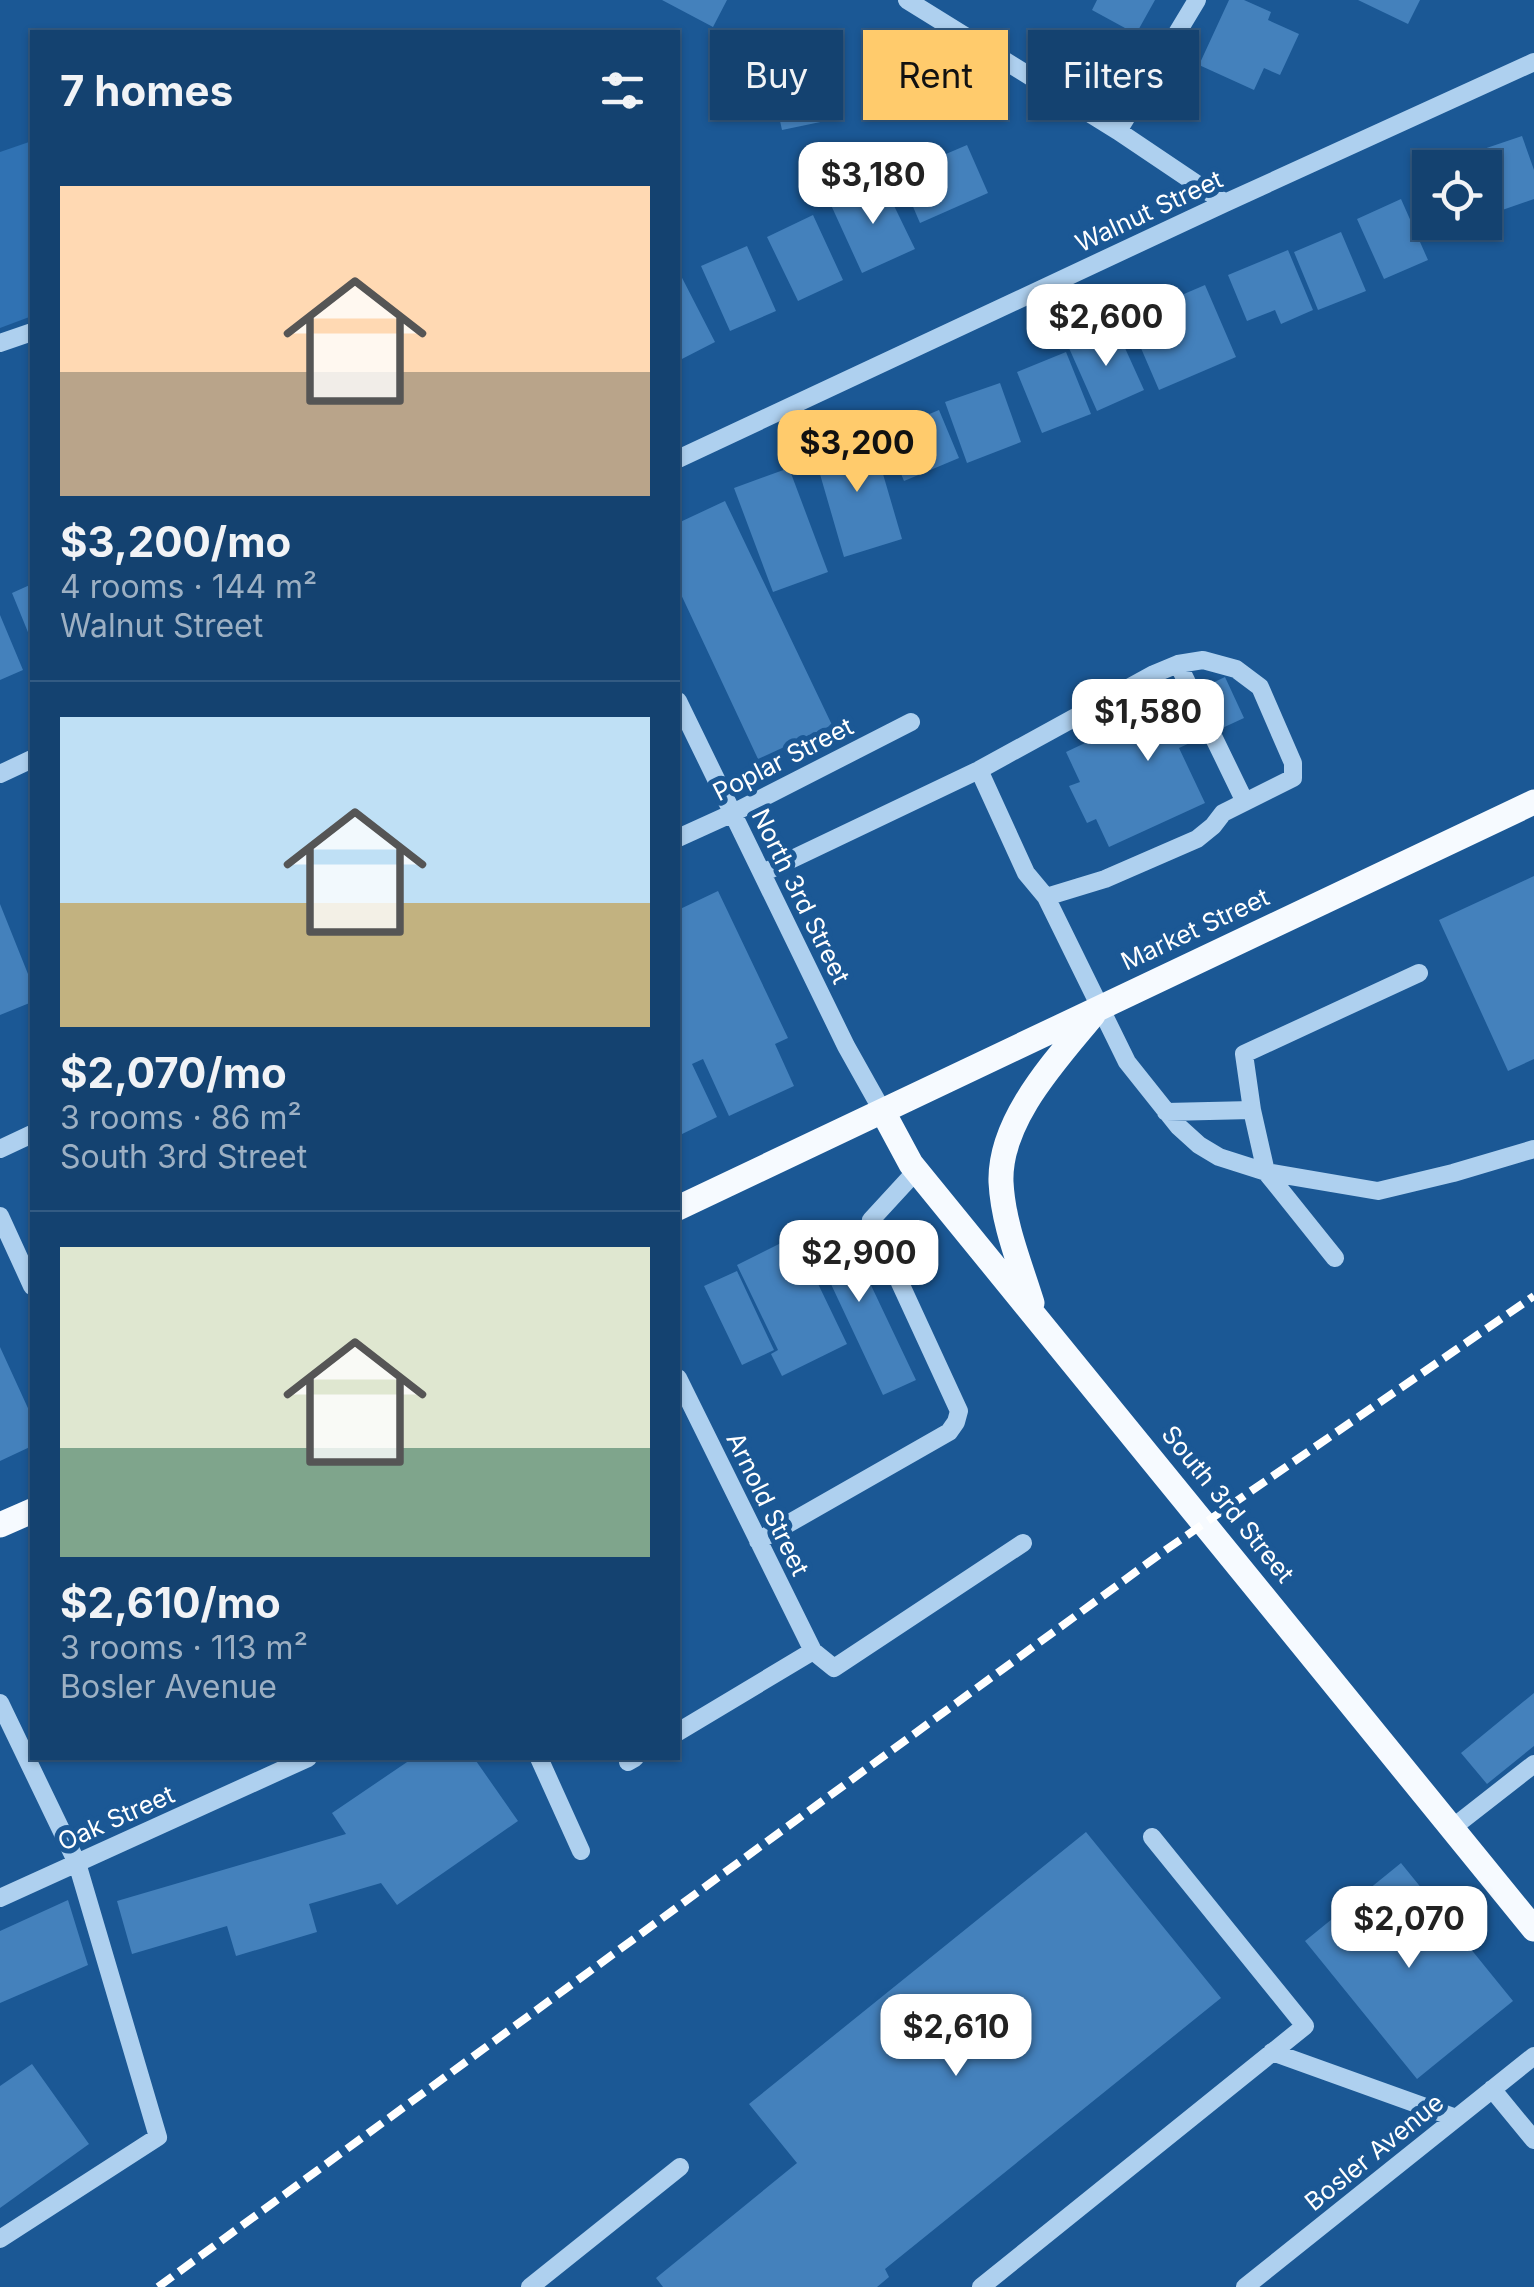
<!DOCTYPE html>
<html lang="en">
<head>
<meta charset="utf-8">
<style>
  body { margin:0; font-family:Inter,sans-serif; background:#214d78; color:#f1f3f6; height:100vh; display:flex; flex-direction:column; font-size:38px; white-space:nowrap }
  * { box-sizing:border-box; margin:0 }
  p { font-size:32px; color:#9db0c3 }
  .icon { flex:none; width:55px; height:55px; fill:none; stroke:currentColor; stroke-width:2; stroke-linecap:round; stroke-linejoin:round }
  .map { position:relative; flex:1; overflow:hidden }
  .drawer { position:absolute; left:30px; top:30px; width:650px; height:1730px; display:flex; flex-direction:column; background:#144270; border-radius:0px; box-shadow:0 2px 8px #0004,0 0 0 2px #335b83 }
  .drawer>* { flex:none }
  .guide { position:absolute; left:710px; top:30px; width:672px; height:90px; display:flex; gap:20px }
  .controls { position:absolute; left:1412px; top:150px; display:grid; gap:20px }
  .controls a { display:grid; place-items:center; width:90px; height:90px; border-radius:0px; background:#144270; box-shadow:0 2px 8px #0004,0 0 0 2px #335b83; font-size:50px }
  .price { position:absolute; translate:-50% -85px; padding:0 22px; border-radius:20px; background:#fff; color:#222; font-size:32px; line-height:65px; filter:drop-shadow(0 2px 5px #0008) }
  .price::after { content:''; position:absolute; left:50%; top:60px; width:30px; height:22px; margin-left:-15px; background:inherit; clip-path:polygon(0 0,100% 0,50% 100%) }
  .price.current { background:#ffcb6c; color:#111 }
  ul { padding:0; list-style:none }
  li { display:grid; align-content:center; gap:20px; height:530px; padding:0 30px }
  li+li { border-top:2px solid #335b83 }
  li span { display:grid; place-items:center; height:310px; border-radius:0px; color:#555 }
  li>.icon { margin-inline-start:auto }
  span .icon { width:180px; height:180px; fill:#fffc; stroke-width:1 }
  li b { font-size:42px }
  h2 { display:flex; justify-content:space-between; align-items:center; height:120px; padding:0 30px; font-size:42px }
  .pill { padding:0 35px; border-radius:0px; background:#144270; box-shadow:0 2px 8px #0004,0 0 0 2px #335b83; font-size:35px; line-height:90px }
  .pill.current { background:#ffcb6c; color:#111 }
  .map>svg:first-child { display:block }
  .green { fill:#3072b3 }
  .building { fill:#4481bc }
  .lines { fill:none; stroke-linecap:round; stroke-linejoin:round }
  .minor { stroke:#aed0ef; stroke-width:18 }
  .major { stroke:#f6faff; stroke-width:25 }
  .rail { stroke:#fff; stroke-width:8; stroke-dasharray:18 8; stroke-linecap:butt }
  .labels { text-anchor:middle; stroke-width:10; stroke-linejoin:round; paint-order:stroke }
  .street-label { font-size:25px; fill:#fff; stroke:#1b5895 }
</style>
</head>
<body>
<div class="map">
<svg width="1534" height="2287" viewBox="0 0 1534 2287">
  <rect width="100%" height="100%" fill="#1b5895"/>
  <path class="green" d="M32,141V316L0,328V152Z"/>
  <path class="building" d="M662,0H727L713,27Z
    M1097,0H1155L1136,34L1092,10Z
    M1229,0H1244L1271,12L1268,20L1299,34L1280,75L1264,68L1254,90L1199,65Z
    M1358,0H1420L1408,24Z
    M819,74L830,120L782,130L772,84Z
    M1522,136L1534,170V199L1485,216V168H1463L1460,157Z
    M967,145L988,193L920,223L899,174Z
    M882,181L915,249L862,273L831,205Z
    M1401,199L1428,260L1384,279L1357,219Z
    M813,215L843,280L798,301L767,237Z
    M1341,232L1366,291L1318,310L1294,252Z
    M747,246L776,311L730,331L701,266Z
    M1288,250L1313,310L1281,324L1275,310L1247,321L1228,275Z
    M678,270L715,342L678,361Z
    M1205,285L1236,357L1159,390L1128,318Z
    M1115,326L1144,390L1097,411L1069,348Z
    M1066,352L1091,414L1042,433L1017,372Z
    M1000,383L1021,442L967,463L945,402Z
    M939,410L959,458L904,481L884,433Z
    M871,433L902,539L844,557L813,450Z
    M789,468L828,572L773,592L734,488Z
    M725,501L832,725L758,759L678,588V523Z
    M32,584V642L12,593Z
    M0,615L23,670L0,680Z
    M1225,677L1244,718L1179,748L1205,803L1109,847L1096,819L1087,823L1069,786L1080,782L1066,752Z
    M1534,876V1059L1508,1071L1439,920Z
    M718,891L788,1038L775,1044L794,1086L729,1116L703,1059L692,1064L717,1117L678,1136V910Z
    M0,904L32,984V1002L0,1015Z
    M840,1220L916,1380L883,1395L830,1282L821,1281L801,1239Z
    M795,1236L847,1344L782,1376L771,1354L778,1350L737,1265Z
    M737,1271L774,1350L742,1365L704,1286Z
    M0,1347L32,1417V1446L0,1461Z
    M1534,1693V1746L1487,1784L1461,1753Z
    M413,1758H474L518,1821L397,1905L381,1883L309,1904L317,1932L236,1956L227,1926L132,1954L117,1901L346,1834L332,1813Z
    M1086,1832L1221,1998L885,2269L889,2277L877,2287H663L656,2278L797,2163L749,2104Z
    M1401,1863L1513,2001L1417,2079L1305,1941Z
    M68,1900L88,1965L0,2003V1931Z
    M32,2064L89,2144L0,2208V2086Z"/>
  <g class="lines">
    <path class="minor" d="M907,0L1118,131L1225,203
      M1118,131L1197,0
      M0,343L32,332
      M678,459L1225,203L1534,62
      M1178,664L1245,802
      M678,701L846,1046L883,1112
      M979,770L1026,873L1046,897L1127,1062L1178,1126L1199,1145L1219,1157L1266,1172L1335,1258
      M0,774L32,759
      M678,838L733,813L911,722
      M763,873L979,770L1154,674L1178,664L1203,660L1236,669L1260,687L1293,763V778L1223,813L1213,826L1197,839L1105,879L1046,897
      M1252,1110L1266,1172L1378,1191L1453,1173L1534,1149
      M1166,1112L1252,1110L1244,1054L1419,973
      M0,1149L32,1134
      M0,1216L32,1286
      M678,1378L813,1651
      M758,1541L949,1432L956,1422L959,1411L871,1220L917,1170
      M0,1703L77,1863L158,2137L0,2239
      M678,1732L813,1651L834,1668L1023,1543
      M539,1758L581,1851
      M628,1762L635,1758
      M1456,1825L1534,1764
      M0,1898L308,1758
      M1272,2052L1456,2118
      M1492,2089L1534,2140
      M530,2287L680,2167
      M981,2287L1305,2026L1152,1837
      M1245,2287L1534,2056"/>
    <path class="major" d="M883,1112L911,1164L1534,1929
      M678,1208L1534,802
      M1032,1303C1020,1264 1003,1224 1001,1182C999,1120 1056,1060 1093,1015
      M0,1525L32,1511"/>
    <path class="rail" d="M158,2287L1167,1549L1534,1296"/>
  </g>
  <g class="labels">
    <g class="street-label">
      <text transform="translate(1149 211) rotate(-25)" y="9">Walnut Street</text>
      <text transform="translate(783 759) rotate(-27)" y="9">Poplar Street</text>
      <text transform="translate(801 896) rotate(64)" y="9">North 3rd Street</text>
      <text transform="translate(1195 929) rotate(-25)" y="9">Market Street</text>
      <text transform="translate(768 1504) rotate(64)" y="9">Arnold Street</text>
      <text transform="translate(1228 1504) rotate(51)" y="9">South 3rd Street</text>
      <text transform="translate(116 1818) rotate(-24)" y="9">Oak Street</text>
      <text transform="translate(1374 2152) rotate(-39)" y="9">Bosler Avenue</text>
    </g>
  </g>
</svg>
<div class="controls">
<a><svg class="icon" aria-label="locate" viewBox="0 0 24 24"><circle cx="12" cy="12" r="6"/><path d="M12 2v4M12 18v4M2 12h4M18 12h4"/></svg></a>
</div>
<b class="price" style="left:873px;top:227px">$3,180</b>
<b class="price" style="left:1106px;top:369px">$2,600</b>
<b class="price current" style="left:857px;top:495px">$3,200</b>
<b class="price" style="left:1148px;top:764px">$1,580</b>
<b class="price" style="left:859px;top:1305px">$2,900</b>
<b class="price" style="left:1409px;top:1971px">$2,070</b>
<b class="price" style="left:956px;top:2079px">$2,610</b>
<div class="guide">
<a class="pill">Buy</a>
<a class="pill current">Rent</a>
<a class="pill">Filters</a>
</div>
<section class="drawer">
<h2>7 homes<svg class="icon" aria-label="filters" viewBox="0 0 24 24"><path d="M4 7h16M4 17h16"/><circle cx="9" cy="7" r="2"/><circle cx="15" cy="17" r="2"/></svg></h2>
<ul>
<li><span style="background:linear-gradient(#ffd9b3 60%,#b9a48a 0)"><svg class="icon" aria-label="home" viewBox="0 0 24 24"><path d="M3 11l9-7 9 7M6 9v11h12V9"/></svg></span><div><b>$3,200/mo</b><p>4 rooms · 144 m²</p><p>Walnut Street</p></div></li>
<li><span style="background:linear-gradient(#bfe0f5 60%,#c2b280 0)"><svg class="icon" aria-label="home" viewBox="0 0 24 24"><path d="M3 11l9-7 9 7M6 9v11h12V9"/></svg></span><div><b>$2,070/mo</b><p>3 rooms · 86 m²</p><p>South 3rd Street</p></div></li>
<li><span style="background:linear-gradient(#dfe7d0 65%,#7fa58c 0)"><svg class="icon" aria-label="home" viewBox="0 0 24 24"><path d="M3 11l9-7 9 7M6 9v11h12V9"/></svg></span><div><b>$2,610/mo</b><p>3 rooms · 113 m²</p><p>Bosler Avenue</p></div></li>
</ul>
</section>
</div>
</body>
</html>
